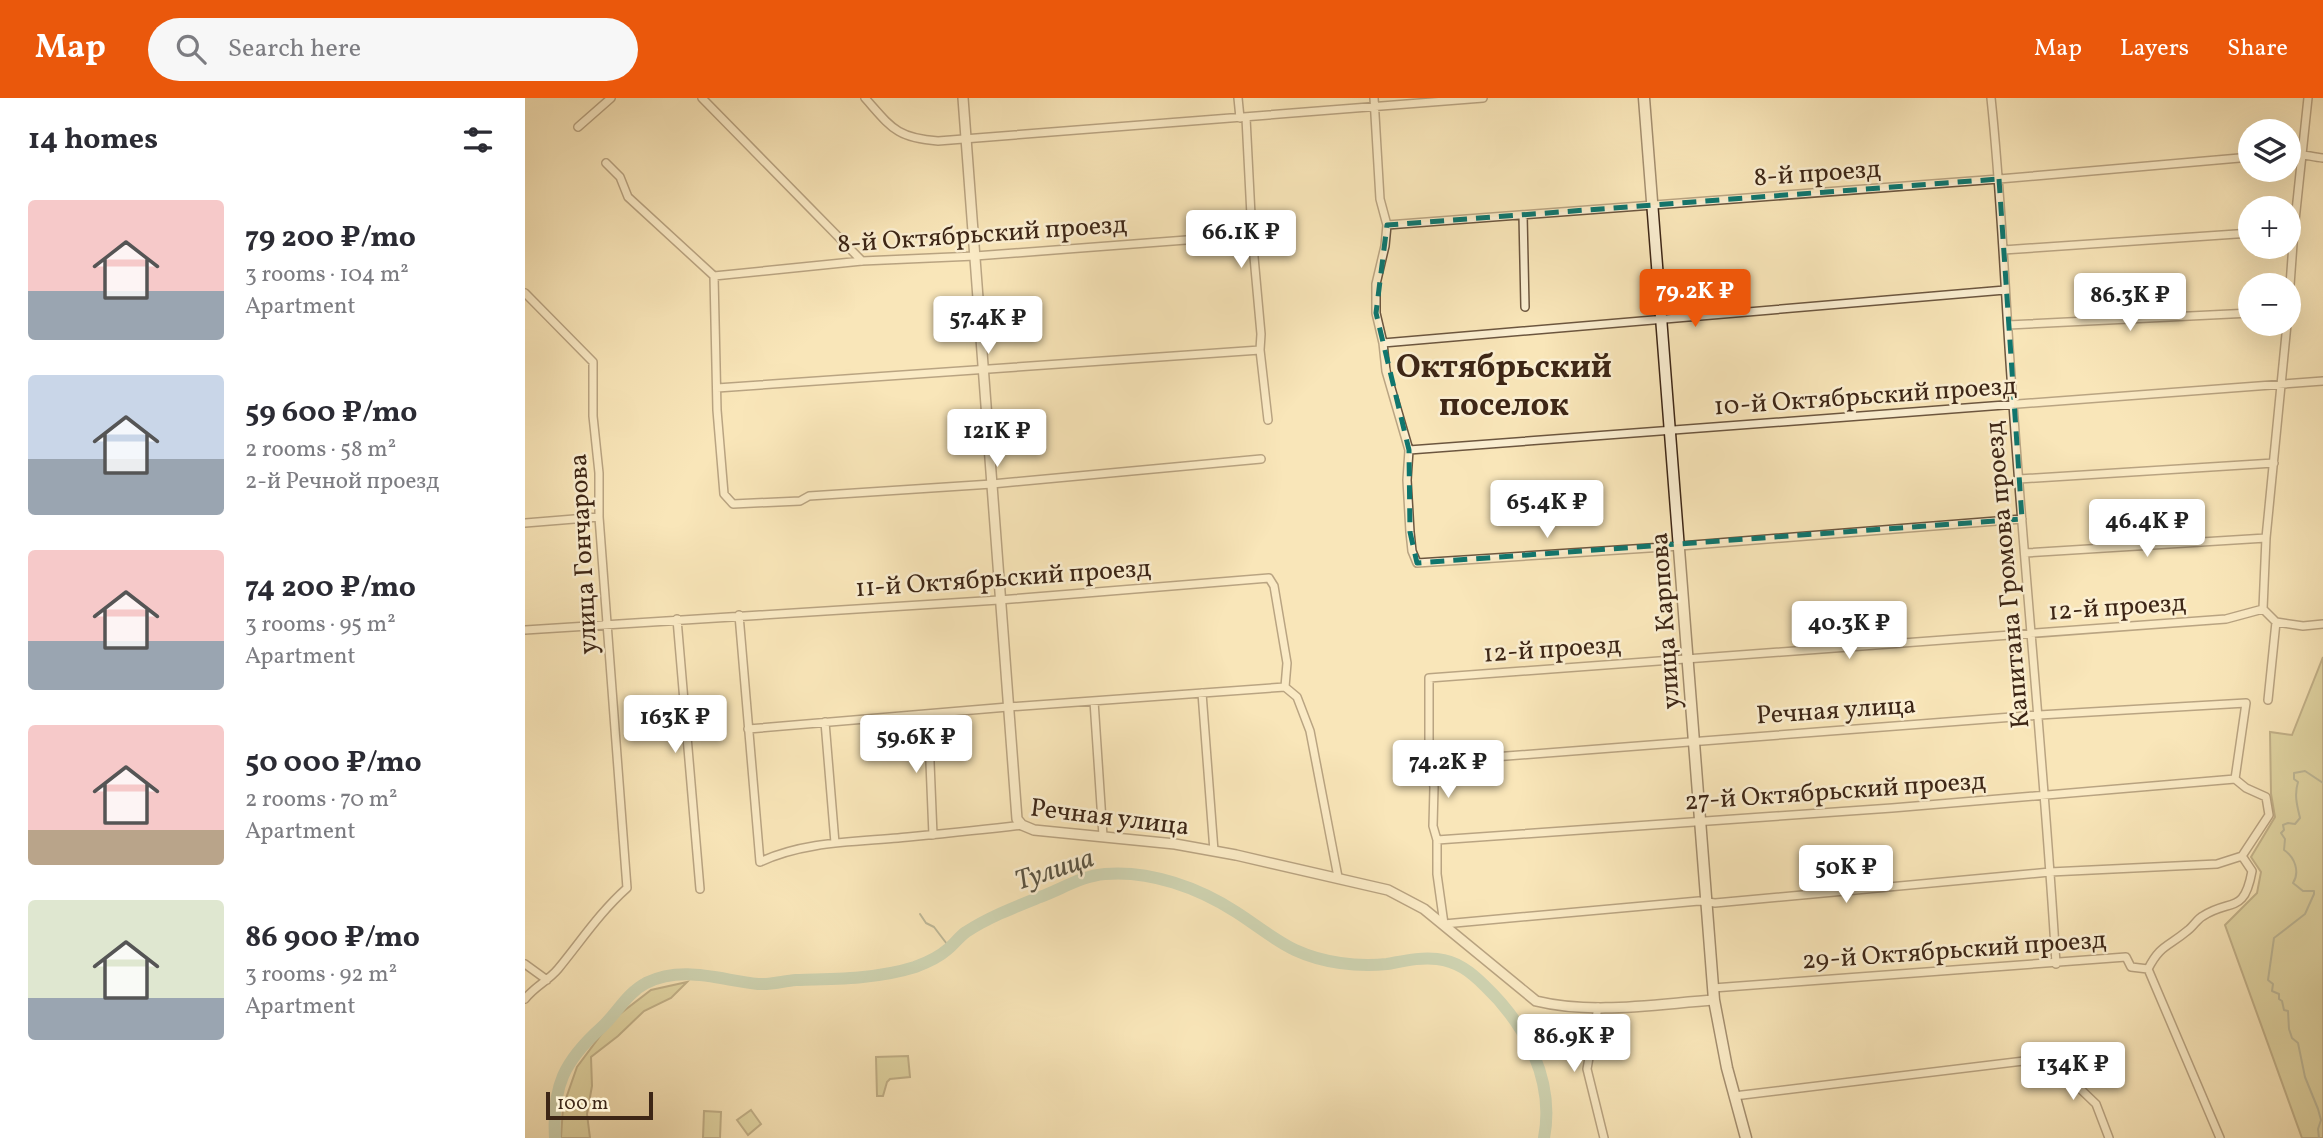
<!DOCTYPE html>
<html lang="en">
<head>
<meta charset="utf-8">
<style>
  body { margin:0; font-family:Vollkorn,serif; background:#f7f7f7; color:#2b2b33; height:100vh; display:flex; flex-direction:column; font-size:26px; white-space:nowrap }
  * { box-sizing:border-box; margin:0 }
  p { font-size:23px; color:#7c7c81 }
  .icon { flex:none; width:38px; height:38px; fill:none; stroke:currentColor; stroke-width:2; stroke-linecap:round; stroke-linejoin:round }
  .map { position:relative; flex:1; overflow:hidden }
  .drawer { display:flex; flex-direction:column; background:#fff; width:525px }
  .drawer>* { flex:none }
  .controls { position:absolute; left:1713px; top:21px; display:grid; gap:14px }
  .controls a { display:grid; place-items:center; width:63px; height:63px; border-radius:50%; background:#fff; box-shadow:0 7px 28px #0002; font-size:35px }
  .scale { position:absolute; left:21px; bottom:18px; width:107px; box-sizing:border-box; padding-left:7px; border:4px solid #3d2616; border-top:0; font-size:19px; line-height:24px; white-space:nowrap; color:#3d2616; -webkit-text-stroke:5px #fbefd2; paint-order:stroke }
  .price { position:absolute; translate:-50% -60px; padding:0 16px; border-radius:7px; background:#fff; color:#222; font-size:23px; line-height:46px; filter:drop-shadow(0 2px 4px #0008) }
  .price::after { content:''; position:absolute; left:50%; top:42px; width:21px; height:16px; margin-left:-10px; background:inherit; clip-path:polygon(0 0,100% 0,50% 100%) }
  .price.on { background:#ea580c; color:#fff }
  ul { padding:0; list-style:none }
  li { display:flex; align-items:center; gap:21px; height:175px; padding:0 28px }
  li span { display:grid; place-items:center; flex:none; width:196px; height:140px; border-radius:7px; color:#555 }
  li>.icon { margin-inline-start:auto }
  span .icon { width:84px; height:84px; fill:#fffc; stroke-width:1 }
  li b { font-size:30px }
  h2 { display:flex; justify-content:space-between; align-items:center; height:84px; padding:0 28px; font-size:30px }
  header { display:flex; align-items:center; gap:42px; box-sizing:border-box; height:98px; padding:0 35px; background:#ea580c; color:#fff }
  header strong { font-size:33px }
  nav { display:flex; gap:38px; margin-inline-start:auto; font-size:24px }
  .search { width:490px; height:63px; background:#f7f7f7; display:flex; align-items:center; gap:18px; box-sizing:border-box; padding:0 24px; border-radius:38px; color:#7c7c81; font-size:26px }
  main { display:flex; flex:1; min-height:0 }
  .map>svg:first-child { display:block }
  .green { fill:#c5c38a; stroke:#817450; stroke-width:2 }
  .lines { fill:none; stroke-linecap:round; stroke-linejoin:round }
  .stream { stroke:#77826f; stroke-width:2 }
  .river { stroke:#9ec0ab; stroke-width:12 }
  .minor-casing { stroke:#6c563f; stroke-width:10 }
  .tertiary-casing { stroke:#6c563f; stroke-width:12 }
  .secondary-casing { stroke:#3d2616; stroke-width:13 }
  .minor { stroke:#fbefd2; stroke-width:7 }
  .tertiary { stroke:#fbefd2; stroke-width:9 }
  .secondary { stroke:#fbefd2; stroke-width:10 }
  .marked { fill:none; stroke:#0f766e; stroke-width:5; stroke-dasharray:14 9; stroke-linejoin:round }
  .labels { text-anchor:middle; stroke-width:5; stroke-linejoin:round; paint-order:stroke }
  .street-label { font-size:26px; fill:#3d2616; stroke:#fbefd2 }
  .water-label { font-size:28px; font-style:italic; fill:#5a5443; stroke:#fbefd2 }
  .district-label { font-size:33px; font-weight:bold; fill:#3d2616; stroke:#fbefd2 }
</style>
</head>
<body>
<header>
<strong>Map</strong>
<div class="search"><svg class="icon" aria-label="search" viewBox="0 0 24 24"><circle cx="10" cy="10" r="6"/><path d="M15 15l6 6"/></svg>Search here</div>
<nav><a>Map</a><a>Layers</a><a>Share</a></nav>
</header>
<main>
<section class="drawer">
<h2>14 homes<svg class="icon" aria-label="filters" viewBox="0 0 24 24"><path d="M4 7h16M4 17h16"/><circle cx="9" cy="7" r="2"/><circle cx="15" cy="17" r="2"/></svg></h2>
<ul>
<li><span style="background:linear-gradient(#f6c9c9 65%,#9aa5b1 0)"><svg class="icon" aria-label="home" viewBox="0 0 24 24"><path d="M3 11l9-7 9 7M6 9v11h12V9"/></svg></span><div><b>79 200 ₽/mo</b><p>3 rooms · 104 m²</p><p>Apartment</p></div></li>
<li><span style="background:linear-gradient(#c9d6e8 60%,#9aa5b1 0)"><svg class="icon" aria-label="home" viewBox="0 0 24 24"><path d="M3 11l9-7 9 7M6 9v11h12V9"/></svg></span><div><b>59 600 ₽/mo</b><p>2 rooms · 58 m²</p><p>2-й Речной проезд</p></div></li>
<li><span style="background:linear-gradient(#f6c9c9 65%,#9aa5b1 0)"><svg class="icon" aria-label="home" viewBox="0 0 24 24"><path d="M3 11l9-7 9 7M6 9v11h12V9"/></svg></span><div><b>74 200 ₽/mo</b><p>3 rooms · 95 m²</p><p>Apartment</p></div></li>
<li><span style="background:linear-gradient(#f6c9c9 75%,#b9a48a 0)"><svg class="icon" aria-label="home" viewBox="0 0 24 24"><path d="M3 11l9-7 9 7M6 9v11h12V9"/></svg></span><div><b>50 000 ₽/mo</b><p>2 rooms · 70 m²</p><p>Apartment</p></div></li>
<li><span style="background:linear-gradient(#dfe7d0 70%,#9aa5b1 0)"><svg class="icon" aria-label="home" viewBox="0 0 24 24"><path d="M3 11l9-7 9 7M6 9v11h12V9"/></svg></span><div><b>86 900 ₽/mo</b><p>3 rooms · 92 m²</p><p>Apartment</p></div></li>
</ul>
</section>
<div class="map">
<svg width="1798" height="1040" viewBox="0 0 1798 1040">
  <rect width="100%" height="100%" fill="#f9e6b9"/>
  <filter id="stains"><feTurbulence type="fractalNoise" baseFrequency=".00286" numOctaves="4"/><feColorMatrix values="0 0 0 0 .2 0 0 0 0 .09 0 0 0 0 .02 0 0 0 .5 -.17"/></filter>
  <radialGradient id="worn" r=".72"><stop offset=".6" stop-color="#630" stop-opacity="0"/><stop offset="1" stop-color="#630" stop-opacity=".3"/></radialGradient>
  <path class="green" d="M1798,559V1040H1777L1700,827L1732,795L1736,774L1726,759L1750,719L1746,696L1745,634L1767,637Z
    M162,884L146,900L119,913L93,938L66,959L67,988L62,1016L65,1040H36L38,1009L52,969L87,922L126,892Z
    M383,958L385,979L365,981L362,984L358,998H352L351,959Z
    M226,1012L236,1026L223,1037L212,1022Z
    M179,1013L196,1014L195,1040H178Z"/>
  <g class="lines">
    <path class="stream" d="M395,816L401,825L409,829L425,850
      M1794,1040L1793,1031L1796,1022L1793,1011L1780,979L1773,945L1767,940L1764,931L1763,913L1759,912L1757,903L1754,901V896L1747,893L1748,886L1743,882L1749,840L1780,816L1789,796V793H1778L1768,785C1775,774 1770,759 1759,752L1760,741L1756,735L1759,732L1758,727L1763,725L1770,726L1775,720C1772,707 1769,697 1773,684L1769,681V675L1780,673L1798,685"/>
    <path class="river" d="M30,1040C27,988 39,963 77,929C92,915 102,895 121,885C158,867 195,882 233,886C246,887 258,883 271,882C310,881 352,881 390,869C401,865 414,859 423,851C429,846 434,839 441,834C464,819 490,809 515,799C537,791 556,778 580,776C625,772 674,790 711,814C730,826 749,842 770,852C798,865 832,869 862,866C879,863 895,859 912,861C932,863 946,874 960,888C1001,927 1030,983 1019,1040"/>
    <g class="minor-casing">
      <path id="minor" d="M177,0L337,163
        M340,0C366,29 371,40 413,43L958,0
        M713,0L715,20
        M849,0L855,101L862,127L860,148L851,186V215L858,245L861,273L884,352L882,382L885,434L887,453L892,465L1155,448L1497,421
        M1466,0C1477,102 1480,204 1488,306C1501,493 1520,679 1531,866
        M721,20L727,137L736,236L735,252L743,322
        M53,29L86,0
        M1764,56C1776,55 1786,59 1798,60
        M81,65L95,79L103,99L189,178L192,312L199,396L208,406L275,403L284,398L467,386L736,361
        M998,117L1000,209
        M862,127L1474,81L1726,59
        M1478,152L1726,135
        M189,178L337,163L450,158L727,137
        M0,195L68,264V318L74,375V419L102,790C75,814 56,843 33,871C23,883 10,888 0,901
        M1764,201L1769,132L1783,0
        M1483,227L1726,215
        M858,245L1480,192
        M192,290L735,252
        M884,352L1798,283
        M1494,381L1749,365
        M0,425L74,419
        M1500,455L1741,440
        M1738,511L1741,440L1762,226
        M1738,511L1751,524L1778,528L1798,526
        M214,517L235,764C277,744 326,744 373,740C414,736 456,732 497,727
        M152,521L175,791
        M0,532L474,502L744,480L749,488L762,565L760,589L772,599L785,633L813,779
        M677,595L689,753
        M1743,602L1751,524
        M569,603L578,738
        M403,616L408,737
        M300,624L310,745
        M223,631L483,609L760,589
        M904,664L1514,617L1721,605L1710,681
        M1710,681L1721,690L1741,699L1744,717L1717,758
        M912,742L1367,710L1710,681
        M1717,758L1692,766L1525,774L1190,805L1174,803L919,826L912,776V742L908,728L909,689L904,664V580L1701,521L1738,511
        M0,866L22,882
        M1623,871L1695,1040
        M1623,871C1635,847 1643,849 1662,833C1668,829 1672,821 1678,818C1706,800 1719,817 1727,773L1717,758
        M1188,890L1601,859L1606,869L1623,871
        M1073,909L1062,971L1079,1040
        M1209,998L1523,960L1571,1006L1584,1040"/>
    </g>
    <g class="tertiary-casing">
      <path id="tertiary" d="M438,0L492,721L497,727L509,732L650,746L711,757L863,792L899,811L1011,903C1068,917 1131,906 1189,902"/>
    </g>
    <g class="secondary-casing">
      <path id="secondary" d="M1119,0L1189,902L1202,970L1221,1040"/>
    </g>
    <use href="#minor" class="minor"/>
    <use href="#tertiary" class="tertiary"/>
    <use href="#secondary" class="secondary"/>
  </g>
  <path d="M0 0H1798V1040H0ZM1474,81L1497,421L892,465L885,434L884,352L851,215L862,127Z" fill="#f9e6b9" fill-opacity=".55" fill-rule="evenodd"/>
  <path class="marked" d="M1474,81L1497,421L892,465L885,434L884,352L851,215L862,127Z"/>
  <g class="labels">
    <g class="street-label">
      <text transform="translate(1292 74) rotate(-4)" y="9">8-й проезд</text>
      <text transform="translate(457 135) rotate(-4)" y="9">8-й Октябрьский проезд</text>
      <text transform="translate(1340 297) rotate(-4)" y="9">10-й Октябрьский проезд</text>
      <text transform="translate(57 456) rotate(-93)" y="9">улица Гончарова</text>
      <text transform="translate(1481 477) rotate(-95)" y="9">Капитана Громова проезд</text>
      <text transform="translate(478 479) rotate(-4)" y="9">11-й Октябрьский проезд</text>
      <text transform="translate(1592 508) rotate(-4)" y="9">12-й проезд</text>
      <text transform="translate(1139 523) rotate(-94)" y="9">улица Карпова</text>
      <text transform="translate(1027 550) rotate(-4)" y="9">12-й проезд</text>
      <text transform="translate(1311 611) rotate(-4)" y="9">Речная улица</text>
      <text transform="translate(1310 692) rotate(-4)" y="9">27-й Октябрьский проезд</text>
      <text transform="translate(585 718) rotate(7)" y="9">Речная улица</text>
      <text transform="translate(1429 851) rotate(-4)" y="9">29-й Октябрьский проезд</text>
    </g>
    <g class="water-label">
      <text transform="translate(529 770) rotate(-18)" y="10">Тулица</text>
    </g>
    <g class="district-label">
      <text x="979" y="279">Октябрьский<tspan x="979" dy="38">поселок</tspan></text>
    </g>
  </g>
  <rect width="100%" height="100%" filter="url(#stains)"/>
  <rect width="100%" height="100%" fill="url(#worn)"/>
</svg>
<div class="controls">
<a><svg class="icon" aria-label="layers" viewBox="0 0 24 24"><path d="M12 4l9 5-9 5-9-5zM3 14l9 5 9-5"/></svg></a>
<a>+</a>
<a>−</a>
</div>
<div class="scale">100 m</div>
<b class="price" style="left:716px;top:172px">66.1K ₽</b>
<b class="price on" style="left:1170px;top:231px">79.2K ₽</b>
<b class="price" style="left:1605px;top:235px">86.3K ₽</b>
<b class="price" style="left:463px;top:258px">57.4K ₽</b>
<b class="price" style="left:472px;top:371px">121K ₽</b>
<b class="price" style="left:1022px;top:442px">65.4K ₽</b>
<b class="price" style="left:1622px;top:461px">46.4K ₽</b>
<b class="price" style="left:1324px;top:563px">40.3K ₽</b>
<b class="price" style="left:150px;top:657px">163K ₽</b>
<b class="price" style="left:391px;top:677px">59.6K ₽</b>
<b class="price" style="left:923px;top:702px">74.2K ₽</b>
<b class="price" style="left:1321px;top:807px">50K ₽</b>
<b class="price" style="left:1049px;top:976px">86.9K ₽</b>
<b class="price" style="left:1548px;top:1004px">134K ₽</b>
</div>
</main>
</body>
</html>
